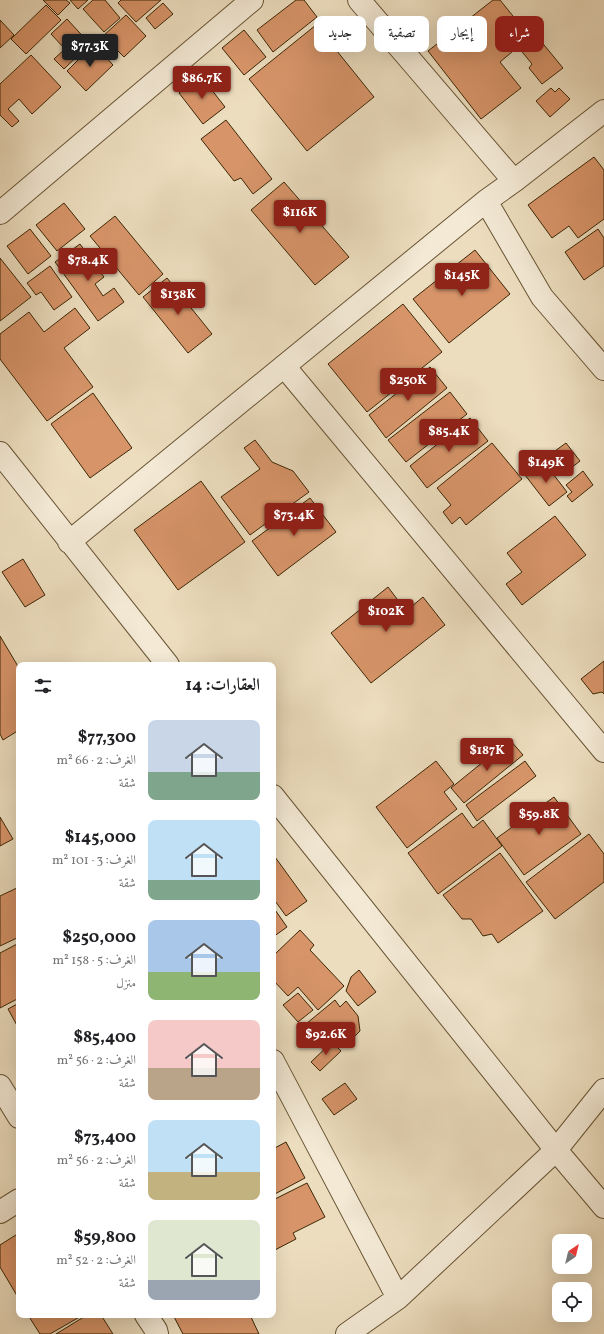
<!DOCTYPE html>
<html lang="ar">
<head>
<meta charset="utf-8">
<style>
  body { margin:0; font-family:Vollkorn,Amiri,serif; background:#f6f6f6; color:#202124; direction:rtl; height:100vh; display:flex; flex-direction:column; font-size:15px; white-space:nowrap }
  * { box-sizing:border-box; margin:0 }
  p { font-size:13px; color:#757577 }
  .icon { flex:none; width:22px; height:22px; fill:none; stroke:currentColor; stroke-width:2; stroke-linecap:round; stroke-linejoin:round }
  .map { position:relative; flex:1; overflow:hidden; direction:ltr }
  .side { position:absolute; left:16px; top:662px; width:260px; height:656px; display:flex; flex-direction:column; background:#fff; border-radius:8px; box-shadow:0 4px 16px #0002; direction:rtl }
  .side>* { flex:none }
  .banner { position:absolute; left:288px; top:16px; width:256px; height:36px; direction:rtl; display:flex; gap:8px }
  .needle { width:26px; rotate:35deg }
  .buttons { position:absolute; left:552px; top:1234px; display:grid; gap:8px }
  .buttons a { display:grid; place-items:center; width:40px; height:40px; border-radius:8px; background:#fff; box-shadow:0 4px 16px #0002; font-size:20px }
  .price { position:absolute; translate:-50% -34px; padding:0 9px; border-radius:4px; background:#8f2418; color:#fff; font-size:13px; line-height:26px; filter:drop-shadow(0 1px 2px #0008) }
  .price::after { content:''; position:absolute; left:50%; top:24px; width:12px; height:9px; margin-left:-6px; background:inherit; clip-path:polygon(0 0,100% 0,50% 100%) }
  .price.active { background:#222; color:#fff }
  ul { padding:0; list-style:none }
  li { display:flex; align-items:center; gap:12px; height:100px; padding:0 16px }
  li span { display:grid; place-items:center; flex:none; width:112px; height:80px; border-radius:8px; color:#555 }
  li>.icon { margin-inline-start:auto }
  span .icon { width:48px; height:48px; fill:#fffc; stroke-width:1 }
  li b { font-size:17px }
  h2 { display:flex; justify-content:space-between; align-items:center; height:48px; padding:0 16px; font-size:17px }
  .tag { padding:0 14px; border-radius:8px; background:#fff; box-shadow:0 4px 16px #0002; font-size:14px; line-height:36px }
  .tag.active { background:#8f2418; color:#fff }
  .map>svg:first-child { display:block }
  .building { fill:#d79469; stroke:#3c2706 }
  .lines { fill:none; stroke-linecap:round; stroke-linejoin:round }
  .minor-casing { stroke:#685434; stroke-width:24 }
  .minor { stroke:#f3e9d5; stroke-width:22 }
</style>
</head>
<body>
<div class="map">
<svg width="604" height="1334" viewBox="0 0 604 1334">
  <rect width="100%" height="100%" fill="#ecddbe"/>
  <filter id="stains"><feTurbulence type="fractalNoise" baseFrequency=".005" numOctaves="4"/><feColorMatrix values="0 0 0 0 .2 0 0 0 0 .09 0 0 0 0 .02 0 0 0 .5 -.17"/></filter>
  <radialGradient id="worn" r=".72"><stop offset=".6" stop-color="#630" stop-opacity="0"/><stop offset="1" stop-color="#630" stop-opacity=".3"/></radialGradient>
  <path class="building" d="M43,0H66L70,3L58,15Z
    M70,0H88L78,9Z
    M93,0H105L120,18L104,32L83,9Z
    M121,0H161L136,22L118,3Z
    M296,0H304L317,17L273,52L257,30Z
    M493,0H500L530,37L500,62L521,88L481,119L428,51Z
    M163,3L173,14L155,29L146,18Z
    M46,5L61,20L26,54L11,39Z
    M126,15L146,36L124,57L103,36Z
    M67,19L90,44L64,69L54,59L65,49L51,34Z
    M0,20L14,35L0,48Z
    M316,25L374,97L307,151L249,79Z
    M244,30L266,57L244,75L222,48Z
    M535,34L563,68L542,84L529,68L532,64L519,48Z
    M94,44L113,65L86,91L67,71Z
    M31,55L61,87L32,114L19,99L8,109L19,121L12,127L0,115V84Z
    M201,76L225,107L203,124L179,93Z
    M551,88L555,92L559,88L570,99L550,117L536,101Z
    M226,120L272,179L253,194L241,178L234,181L201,139Z
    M594,157L604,170V219L578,238L569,226L552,238L528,205Z
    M284,182L349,257L315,285L251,210Z
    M64,203L85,229L57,251L36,225Z
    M115,216L163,274L139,295L90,236Z
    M30,229L51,256L28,274L7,246Z
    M598,229L604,238V266L584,280L565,252Z
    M80,244L104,277L95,284L103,296L114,288L124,302L98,321L55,262Z
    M475,250L510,294L449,343L413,299Z
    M0,258L31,297L0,321Z
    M50,266L72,297L54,310L41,292L36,295L27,283Z
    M167,278L212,334L188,353L143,297Z
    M403,304L442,352L367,412L328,364Z
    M75,308L90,328L64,348L93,387L47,421L0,359V334L29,312L44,332Z
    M430,367L447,388L386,438L369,415Z
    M450,392L467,414L406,462L388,440Z
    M93,393L132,448L90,478L51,424Z
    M470,418L488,441L427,488L410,466Z
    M255,440L272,462L293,471L309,492L250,535L221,497L260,469L244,448Z
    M492,443L522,479L466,525L460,517L452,524L443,512L451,505L437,488Z
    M566,443L580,461L571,468L565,461L557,468L548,456Z
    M543,461L567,492L549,506L525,475Z
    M583,471L593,485L572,502L567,496L572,492L566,485Z
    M201,481L245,542L178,590L134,530Z
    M310,498L336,532L278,576L252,541Z
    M555,516L586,555L522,605L506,584L522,572L507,553Z
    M23,559L45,595L25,607L2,572Z
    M388,587L406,611L423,597L445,625L371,683L331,633Z
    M0,636L19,668V730L3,740L0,734Z
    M604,661V694L602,692L593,694L581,679Z
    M510,740L523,755L464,803L451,788Z
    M436,761L454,784L444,792L457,809L407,848L376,807Z
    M525,761L536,776L477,821L466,805Z
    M554,797L581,834L524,875L497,838Z
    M462,813L473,828L483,820L502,846L438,894L408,853Z
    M0,817L13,839L0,846Z
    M589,834L604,854V882L555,919L526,882Z
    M500,853L543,911L498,943L492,934L483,936L471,919H462L443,895Z
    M275,857L307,901L286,916L273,898V858Z
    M19,887V937L0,946V896Z
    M273,907L287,927L273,937Z
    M300,930L314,945L310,950L344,986L318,1010L298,987L288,996L273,980V956Z
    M19,943V998L0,1008V953Z
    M359,970L376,992L358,1006L346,991L351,977Z
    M298,993L313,1010L298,1022L283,1005Z
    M335,1000L340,1007L346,1001L358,1016L360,1031L352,1039L339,1026L326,1040L313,1043L301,1028Z
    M19,1003V1029L8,1009Z
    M332,1042L341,1051L320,1071L311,1062Z
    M345,1083L357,1099L334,1115L322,1099Z
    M286,1142L305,1178L273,1195V1149Z
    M307,1183L325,1217L293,1233L296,1239L273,1251V1200Z
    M19,1233V1299L0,1267V1245Z
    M28,1315H83L50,1334H40Z
    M87,1315H101L113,1334H56Z
    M173,1315H250L259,1334H183Z"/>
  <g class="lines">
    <g class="minor-casing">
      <path id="minor" d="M359,0L514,181
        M486,201L542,297L604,369
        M0,213L252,0
        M284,366L604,751
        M0,453L168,665
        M69,542L486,201L514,181L604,111
        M273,796L556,1150L604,1207
        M273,1061L398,1298
        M0,1086L19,1117
        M0,1212L19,1200
        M146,1315L156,1330L157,1334
        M347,1334L398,1298L556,1150L604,1090"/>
    </g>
    <use href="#minor" class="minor"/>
  </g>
  <rect width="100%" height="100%" filter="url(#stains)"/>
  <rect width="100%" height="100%" fill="url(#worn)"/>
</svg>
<div class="buttons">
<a><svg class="needle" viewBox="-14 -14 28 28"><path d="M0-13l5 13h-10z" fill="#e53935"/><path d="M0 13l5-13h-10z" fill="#757577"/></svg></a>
<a><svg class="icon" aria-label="locate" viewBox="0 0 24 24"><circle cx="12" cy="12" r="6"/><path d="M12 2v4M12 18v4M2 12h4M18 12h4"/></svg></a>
</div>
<b class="price active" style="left:90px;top:68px">$77.3K</b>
<b class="price" style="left:202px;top:100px">$86.7K</b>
<b class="price" style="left:300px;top:234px">$116K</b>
<b class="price" style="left:88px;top:282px">$78.4K</b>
<b class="price" style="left:462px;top:297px">$145K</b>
<b class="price" style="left:178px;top:316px">$138K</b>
<b class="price" style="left:408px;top:402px">$250K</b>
<b class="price" style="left:449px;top:453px">$85.4K</b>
<b class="price" style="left:546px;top:484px">$149K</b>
<b class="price" style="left:294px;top:537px">$73.4K</b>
<b class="price" style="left:386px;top:633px">$102K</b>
<b class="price" style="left:487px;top:772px">$187K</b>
<b class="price" style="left:539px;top:836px">$59.8K</b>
<b class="price" style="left:326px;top:1056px">$92.6K</b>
<div class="banner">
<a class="tag active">شراء</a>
<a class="tag">إيجار</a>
<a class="tag">تصفية</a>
<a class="tag">جديد</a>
</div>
<section class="side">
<h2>العقارات: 14<svg class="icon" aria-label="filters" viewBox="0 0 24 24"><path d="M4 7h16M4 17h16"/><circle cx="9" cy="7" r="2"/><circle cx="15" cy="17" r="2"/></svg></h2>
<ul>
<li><span style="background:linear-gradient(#c9d6e8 65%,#7fa58c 0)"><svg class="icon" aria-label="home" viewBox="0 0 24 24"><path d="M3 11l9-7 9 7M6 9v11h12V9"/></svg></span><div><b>$77,300</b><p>الغرف: 2 · 66 m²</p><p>شقة</p></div></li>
<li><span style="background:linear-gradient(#bfe0f5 75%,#7fa58c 0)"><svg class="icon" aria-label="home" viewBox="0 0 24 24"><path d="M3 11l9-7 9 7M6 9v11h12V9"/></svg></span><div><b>$145,000</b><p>الغرف: 3 · 101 m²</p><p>شقة</p></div></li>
<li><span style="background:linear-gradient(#a9c7e8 65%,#8fb573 0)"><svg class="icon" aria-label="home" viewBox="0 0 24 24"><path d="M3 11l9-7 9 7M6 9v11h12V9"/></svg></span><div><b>$250,000</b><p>الغرف: 5 · 158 m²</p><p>منزل</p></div></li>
<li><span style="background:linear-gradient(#f6c9c9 60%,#b9a48a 0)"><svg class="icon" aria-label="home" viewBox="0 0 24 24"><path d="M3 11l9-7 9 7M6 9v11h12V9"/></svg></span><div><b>$85,400</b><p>الغرف: 2 · 56 m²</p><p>شقة</p></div></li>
<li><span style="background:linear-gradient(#bfe0f5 65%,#c2b280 0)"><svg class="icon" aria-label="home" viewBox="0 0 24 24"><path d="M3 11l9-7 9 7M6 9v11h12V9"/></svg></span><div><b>$73,400</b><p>الغرف: 2 · 56 m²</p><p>شقة</p></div></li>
<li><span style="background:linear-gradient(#dfe7d0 75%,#9aa5b1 0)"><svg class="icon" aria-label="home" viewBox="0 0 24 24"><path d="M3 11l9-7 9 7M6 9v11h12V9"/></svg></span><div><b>$59,800</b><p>الغرف: 2 · 52 m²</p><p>شقة</p></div></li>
</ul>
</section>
</div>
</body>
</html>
